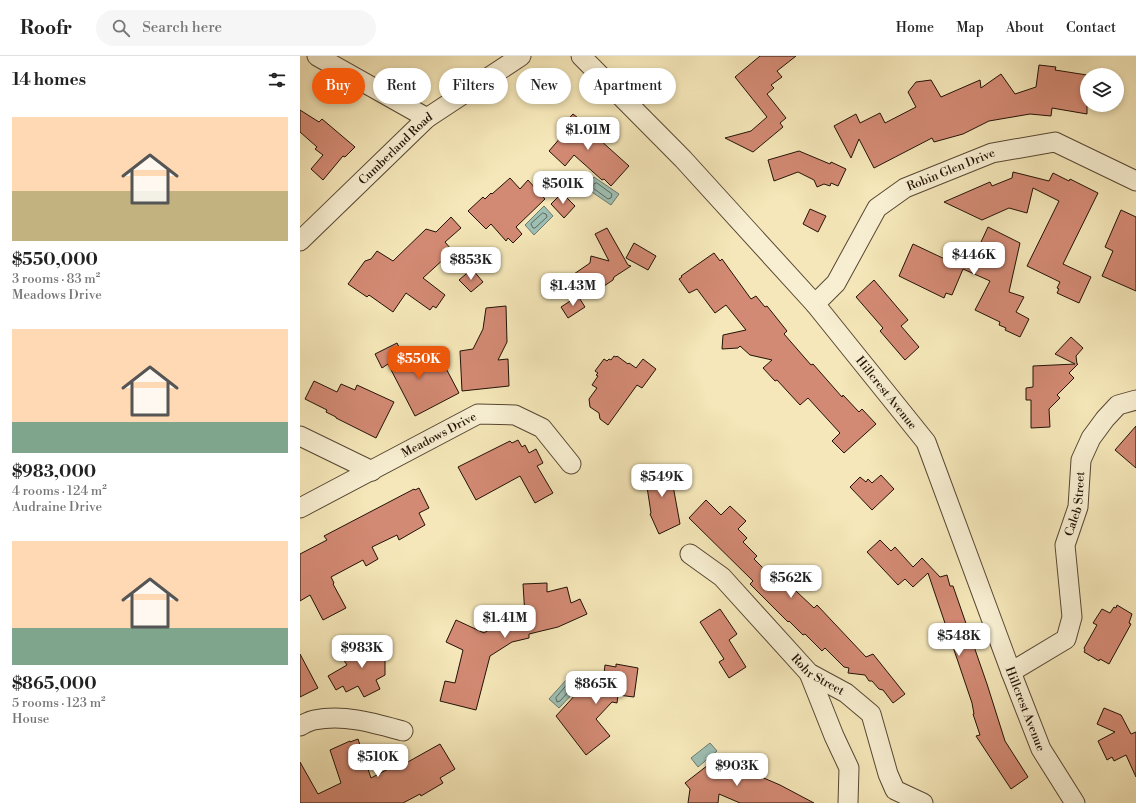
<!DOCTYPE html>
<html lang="en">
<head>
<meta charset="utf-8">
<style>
  body { margin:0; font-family:"Libre Bodoni",serif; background:#f6f6f6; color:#222; height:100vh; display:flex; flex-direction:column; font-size:15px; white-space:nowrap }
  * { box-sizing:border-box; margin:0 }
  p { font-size:13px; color:#767676 }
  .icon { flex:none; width:22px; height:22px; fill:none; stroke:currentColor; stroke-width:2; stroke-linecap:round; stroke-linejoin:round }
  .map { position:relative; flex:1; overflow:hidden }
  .details { display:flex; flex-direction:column; background:#fff; width:300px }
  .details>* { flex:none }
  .hud { position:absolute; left:12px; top:12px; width:380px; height:36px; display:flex; gap:8px }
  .tools { position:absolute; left:780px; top:12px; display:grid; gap:8px }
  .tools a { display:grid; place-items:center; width:44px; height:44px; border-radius:50%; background:#fff; box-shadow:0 2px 6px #0003; font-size:20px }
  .price { position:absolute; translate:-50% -34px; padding:0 9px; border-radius:8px; background:#fff; color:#222; font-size:13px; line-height:26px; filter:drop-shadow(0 1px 2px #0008) }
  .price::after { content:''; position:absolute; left:50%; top:24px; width:12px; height:9px; margin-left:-6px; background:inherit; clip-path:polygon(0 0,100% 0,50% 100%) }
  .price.on { background:#ea580c; color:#fff }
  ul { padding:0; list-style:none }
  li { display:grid; align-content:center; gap:8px; height:212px; padding:0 12px }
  li span { display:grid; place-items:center; height:124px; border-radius:0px; color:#555 }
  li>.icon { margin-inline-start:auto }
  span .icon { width:72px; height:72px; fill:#fffc; stroke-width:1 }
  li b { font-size:17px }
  h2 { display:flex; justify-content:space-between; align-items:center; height:48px; padding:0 12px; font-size:17px }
  .tag { padding:0 14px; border-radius:18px; background:#fff; box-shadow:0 2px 6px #0003; font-size:14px; line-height:36px }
  .tag.on { background:#ea580c; color:#fff }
  header { display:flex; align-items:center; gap:24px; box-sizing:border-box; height:56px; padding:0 20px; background:#fff; border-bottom:1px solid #e0e0e0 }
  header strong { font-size:19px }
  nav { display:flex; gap:22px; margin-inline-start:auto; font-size:14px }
  .search { width:280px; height:36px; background:#f6f6f6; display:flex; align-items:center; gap:10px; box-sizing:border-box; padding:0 14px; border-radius:22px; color:#767676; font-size:15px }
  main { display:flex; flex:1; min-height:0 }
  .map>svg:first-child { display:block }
  .water { fill:#9dbfb4; stroke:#6c7a6e }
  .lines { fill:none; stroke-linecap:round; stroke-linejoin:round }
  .shore { stroke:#60685c; stroke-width:1 }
  .building { fill:#d38a74; stroke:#221205 }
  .street-casing { stroke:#574732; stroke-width:21 }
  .street { stroke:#f8efd2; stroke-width:19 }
  .labels { text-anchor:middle; stroke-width:4; stroke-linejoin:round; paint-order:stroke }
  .street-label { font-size:12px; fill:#221205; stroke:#f8efd2 }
</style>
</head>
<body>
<header>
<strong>Roofr</strong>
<div class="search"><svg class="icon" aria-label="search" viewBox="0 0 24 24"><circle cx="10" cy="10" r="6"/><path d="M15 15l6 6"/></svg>Search here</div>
<nav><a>Home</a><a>Map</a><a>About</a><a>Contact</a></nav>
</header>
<main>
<section class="details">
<h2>14 homes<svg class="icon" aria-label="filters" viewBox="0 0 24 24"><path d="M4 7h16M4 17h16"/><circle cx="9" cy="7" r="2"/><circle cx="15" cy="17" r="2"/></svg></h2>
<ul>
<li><span style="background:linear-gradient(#ffd9b3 60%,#c2b280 0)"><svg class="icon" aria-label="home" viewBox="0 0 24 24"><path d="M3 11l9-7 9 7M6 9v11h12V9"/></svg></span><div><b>$550,000</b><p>3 rooms · 83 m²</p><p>Meadows Drive</p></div></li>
<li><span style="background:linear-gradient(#ffd9b3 75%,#7fa58c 0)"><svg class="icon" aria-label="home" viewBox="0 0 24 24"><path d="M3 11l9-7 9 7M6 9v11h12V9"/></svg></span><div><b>$983,000</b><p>4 rooms · 124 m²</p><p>Audraine Drive</p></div></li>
<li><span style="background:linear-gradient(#ffd9b3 70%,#7fa58c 0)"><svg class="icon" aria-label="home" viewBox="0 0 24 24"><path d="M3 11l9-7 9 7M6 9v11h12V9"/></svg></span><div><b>$865,000</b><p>5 rooms · 123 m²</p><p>House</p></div></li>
</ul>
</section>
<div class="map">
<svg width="836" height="747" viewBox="0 0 836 747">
  <rect width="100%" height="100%" fill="#f5e7b9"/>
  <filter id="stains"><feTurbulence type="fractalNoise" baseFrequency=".005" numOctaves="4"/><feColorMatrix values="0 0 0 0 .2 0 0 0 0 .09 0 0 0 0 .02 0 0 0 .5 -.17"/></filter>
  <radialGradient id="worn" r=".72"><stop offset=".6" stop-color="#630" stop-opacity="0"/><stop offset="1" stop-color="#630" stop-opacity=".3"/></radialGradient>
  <path class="water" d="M294,121L319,138L311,149L286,132Z
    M244,150L253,160L234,179L225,169Z
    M267,623L278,632L259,652L249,643Z
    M410,687L417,695L398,711L391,702Z"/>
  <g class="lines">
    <path class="shore" d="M297,127L312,138L311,142L308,143L293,132L294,128Z
      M243,157L246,158L247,161L235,172H233L231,168Z
      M267,629L271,631V633L260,645L257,646L256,642Z"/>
  </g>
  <path class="building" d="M460,0H496L477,15L482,21L471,29L474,32L467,38L486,62L480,67L483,71L453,96L425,82L451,75L467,61L435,21Z
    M739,9L756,11L755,14L787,19V58L752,52L751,60L730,58L689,65L663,78L634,86L632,82L574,112L559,83L551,102L534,70L556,58L560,67L580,57L585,67L616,51L608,36L616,26L631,24L641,41L680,24L681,32L701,18L715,38L736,31Z
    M0,54L19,66L22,63L55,91L45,101L43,100L23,124L11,113L23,99L15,93L17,91L0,76Z
    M273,58L292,73L290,75L329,110L311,130L304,123L302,124L274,99L265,110L249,95L262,80L257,75Z
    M499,95L530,108L531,106L546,113L538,130L531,127L530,130L524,128L517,131L514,124L498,116L474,125L468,104Z
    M713,116L749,125L753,117L769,125L770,123L798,137L763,208L791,221L779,247L757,237L759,233L757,232L760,226L727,210L759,145L733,132L727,157L709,152L682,164L644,146L690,126L692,130L712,122Z
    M210,122L220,133L228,124L245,143L216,171L222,178L213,187L208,182L206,185L191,168L186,173L168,155L183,141L185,143L191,137L192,138Z
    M262,137L275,150L264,162L251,148Z
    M510,153L526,160L518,176L503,168Z
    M821,154L836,161V235L802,220L813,195L805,191Z
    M151,161L161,172L145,186L151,193L145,199L146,201L123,222L145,239L136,252L133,250L130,254L106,237L93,256L69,239L67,241L48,228L65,205L71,203L77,195L93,205L126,173L136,176Z
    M688,171L720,187L709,236L724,241L716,256L729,263L720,281L705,274L706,272L699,269L700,266L675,254L690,225L663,213L652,239L646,237L644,242L599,220L613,188L649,205L656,190L675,199Z
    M307,172L328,209L331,210L314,221L313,224L286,242L276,227L279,226L274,218L290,207L291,200L309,205L295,178Z
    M334,187L356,200L348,214L326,202Z
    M414,197L420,205L422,203L451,243L456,240L465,251L467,250L487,275L484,278L511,309L513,308L542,341L543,339L559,356L562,353L576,368L544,397L532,385L540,377L508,342L500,349L477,324L475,325L463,312L472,304L450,299L440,290L438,292L422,293L423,279L446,274L426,249L415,257L397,233L389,237L379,223L382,221L381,220Z
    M172,213L183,226L171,236L159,224Z
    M574,224L608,264L601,270L619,291L605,304L580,275L583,272L556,241Z
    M278,240L285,251L268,262L261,251Z
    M206,250L207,286L198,304L208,303L209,330L162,335L160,295L173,293L183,273L186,252Z
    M771,281L783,292L776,300L777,308H778L769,317L774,322L757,339L760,342L749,353L750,371L731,372V344H726V332L733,331V310L775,308L755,298Z
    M97,287L111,316L140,301L159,337L115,360L88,308L82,312L75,298Z
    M314,300L316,301L317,300L328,308L329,307L336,312L343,303L356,313L342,332L337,329L308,369L300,363L299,357L290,351L289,343L297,332L292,329L298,320L296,319L298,317L295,315L304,303L307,305L309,303L311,304Z
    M14,325L37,336L41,328L55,334L57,329L94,346L76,382L36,362V361L26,356L27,354L5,343Z
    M836,370V412L815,394Z
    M218,384L222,391L225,389L229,397L236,393L243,407L237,410L253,437L235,447L220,420L176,444L158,411L210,385L212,387Z
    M368,409V414L370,413L380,468L359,478L350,458L351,457L345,418H347L346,412Z
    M581,419L594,433L572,454L550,431L560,421L566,426L568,423L572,427Z
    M119,432L129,452L119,457L125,469L99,484L97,479L72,491L78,503L66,510L63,504L31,521L34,527L33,528L46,552L23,564L10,539L0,545V498L27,484L24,480L114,433L115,434Z
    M406,444L421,459L430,450L446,465L438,473L447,482L443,486L457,500L454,503L475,524L479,519L514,552L517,549L566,601L573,598L605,638L593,647L583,634L579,633L572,625H569L565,619L548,617L549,612L544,611L525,592L522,595L505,578L503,579L489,565L488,566L450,528L453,525L389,462Z
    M580,484L591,495L595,491L613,511L622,502L640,521L647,519L650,530H653L687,628L705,685L728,721L711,733L676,680L680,679L673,658H674L672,647L628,517L613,531L605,523L598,529L567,496Z
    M247,527V536L267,531L271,547L280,543L287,558L258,571L229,578V582L212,586L190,600L176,654L140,645L145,625L155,627L163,594L146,586L156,564L184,577L203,565L225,560L223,528Z
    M817,549L832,558L829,567L831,568L809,608L800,603L799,605L784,596L785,594L784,592L797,569L793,567L802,553L810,557L814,551L816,552Z
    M420,553L437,578L429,584L446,611L429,622L419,606L424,603L400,566Z
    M67,585H85V619L76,624L80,633L64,641L58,630L46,636L43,630L36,634L28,620L47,609L43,603L67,589Z
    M0,598L18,632L0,641Z
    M316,608L338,612L334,641L318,639L317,647L312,646L296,663L310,680L286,699L256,660L288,625L290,616L304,618L305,609L316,611Z
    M804,652L821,659L831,678L836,676V721L826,699L814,705L812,701L807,704L798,685L815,676L797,668Z
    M58,683L71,722L96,709L97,712L140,688L155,713L140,722L143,727L121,740L120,738L103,747H0V706L18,738L41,727L30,694L50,685V686Z
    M417,702L480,729L514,747H440L419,738L418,747H388L390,733L385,727Z"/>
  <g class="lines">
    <g class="street-casing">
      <g id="street">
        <path d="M17,0L127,62"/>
        <path id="s1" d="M281,0L383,103L515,248L626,386L711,616L741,693L775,747"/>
        <path id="s2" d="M0,185L127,62L221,0"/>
        <path id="s3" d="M515,248L536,227L577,152L605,132L692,97L755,86L836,125"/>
        <path d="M0,380L72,415"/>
        <path id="s4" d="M0,452L178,358L215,359L242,372L271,408"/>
        <path id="s5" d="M390,498L422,521L509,617L546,637L571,658L588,718L595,734L623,747"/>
        <path id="s6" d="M711,616L766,583L772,561L765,489L778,451L781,404L791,382L805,363L818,349L836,344"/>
        <path d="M509,617L534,680L549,712L548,747"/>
        <path d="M0,670C4,668 9,665 14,664C45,658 74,667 103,675"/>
      </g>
    </g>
    <use href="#street" class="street"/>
  </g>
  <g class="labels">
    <g class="street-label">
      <text dy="4" stroke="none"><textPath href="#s2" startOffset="133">Cumberland Road</textPath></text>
      <text dy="4" stroke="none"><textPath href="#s3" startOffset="199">Robin Glen Drive</textPath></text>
      <text dy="4" stroke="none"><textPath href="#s1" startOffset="455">Hillcrest Avenue</textPath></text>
      <text dy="4" stroke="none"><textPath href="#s4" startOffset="157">Meadows Drive</textPath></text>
      <text dy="4" stroke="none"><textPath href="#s6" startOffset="202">Caleb Street</textPath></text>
      <text dy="4" stroke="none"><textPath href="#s5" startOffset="177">Rohr Street</textPath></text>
      <text dy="4" stroke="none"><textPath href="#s1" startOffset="803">Hillcrest Avenue</textPath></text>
    </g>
  </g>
  <rect width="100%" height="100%" filter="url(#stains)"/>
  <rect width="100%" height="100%" fill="url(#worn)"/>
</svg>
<div class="tools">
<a><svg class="icon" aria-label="layers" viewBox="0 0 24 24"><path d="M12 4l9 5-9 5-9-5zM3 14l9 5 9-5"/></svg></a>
</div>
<b class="price" style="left:288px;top:95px">$1.01M</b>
<b class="price" style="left:263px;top:149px">$501K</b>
<b class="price" style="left:674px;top:220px">$446K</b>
<b class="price" style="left:171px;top:225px">$853K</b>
<b class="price" style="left:273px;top:251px">$1.43M</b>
<b class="price on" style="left:119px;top:324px">$550K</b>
<b class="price" style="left:362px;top:442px">$549K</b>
<b class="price" style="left:491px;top:543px">$562K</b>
<b class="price" style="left:205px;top:583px">$1.41M</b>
<b class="price" style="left:659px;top:601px">$548K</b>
<b class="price" style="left:62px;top:613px">$983K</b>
<b class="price" style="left:296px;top:649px">$865K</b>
<b class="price" style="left:78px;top:722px">$510K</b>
<b class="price" style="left:437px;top:731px">$903K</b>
<div class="hud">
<a class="tag on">Buy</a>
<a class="tag">Rent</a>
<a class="tag">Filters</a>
<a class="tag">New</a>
<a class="tag">Apartment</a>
</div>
</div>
</main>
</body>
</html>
